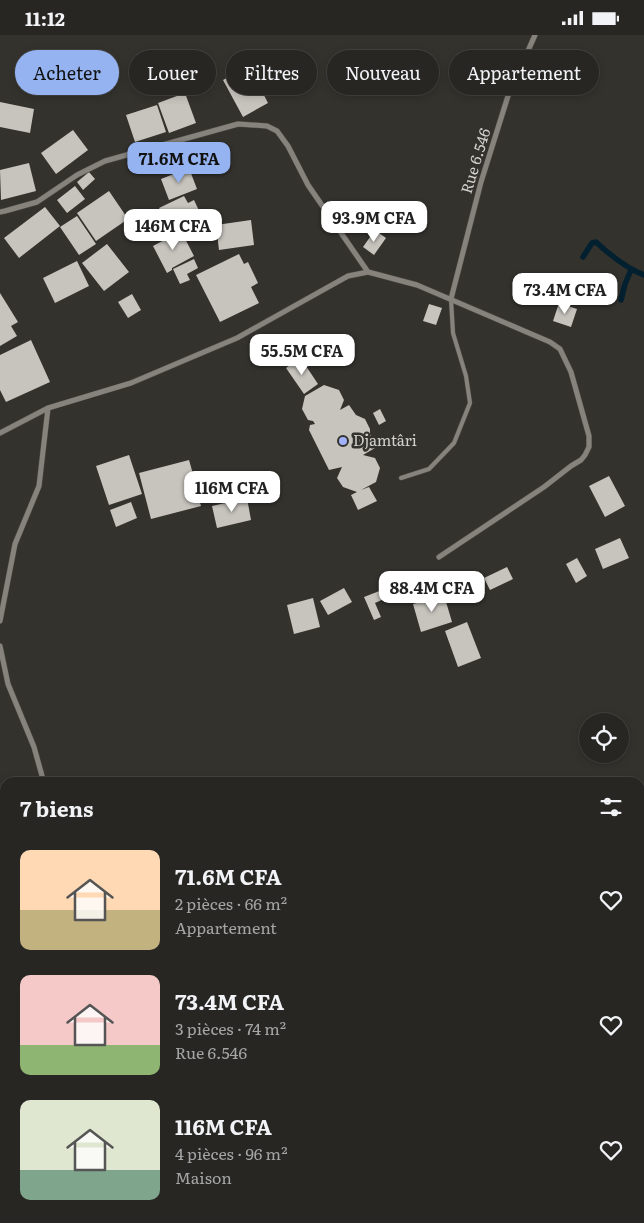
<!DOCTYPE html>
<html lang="fr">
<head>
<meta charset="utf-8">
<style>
  body { margin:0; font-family:Literata,serif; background:#33322f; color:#f1f3f6; height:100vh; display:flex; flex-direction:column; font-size:19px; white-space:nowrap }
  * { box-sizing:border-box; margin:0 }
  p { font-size:16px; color:#a4a5a5 }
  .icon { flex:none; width:28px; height:28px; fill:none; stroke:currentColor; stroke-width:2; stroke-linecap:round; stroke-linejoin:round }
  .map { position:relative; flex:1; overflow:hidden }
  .details { position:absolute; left:0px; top:742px; width:645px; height:446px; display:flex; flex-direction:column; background:#272622; border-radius:15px 15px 0 0; box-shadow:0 2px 8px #0003,0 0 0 1px #434340 }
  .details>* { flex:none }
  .guide { position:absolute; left:15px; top:15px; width:615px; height:45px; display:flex; gap:10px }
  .tools { position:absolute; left:579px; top:678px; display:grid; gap:10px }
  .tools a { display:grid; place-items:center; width:50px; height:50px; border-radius:50%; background:#272622; box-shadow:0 2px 8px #0003,0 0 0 1px #434340; font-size:25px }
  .price { position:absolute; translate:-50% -42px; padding:0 11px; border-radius:10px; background:#fff; color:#222; font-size:16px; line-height:32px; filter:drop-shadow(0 1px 2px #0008) }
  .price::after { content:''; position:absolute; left:50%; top:30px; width:15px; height:11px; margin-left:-8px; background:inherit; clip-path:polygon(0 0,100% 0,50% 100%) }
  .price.selected { background:#95b2f1; color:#111 }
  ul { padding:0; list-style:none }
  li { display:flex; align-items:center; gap:15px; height:125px; padding:0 20px }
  li span { display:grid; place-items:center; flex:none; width:140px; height:100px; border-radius:10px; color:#555 }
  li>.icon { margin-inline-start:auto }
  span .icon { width:60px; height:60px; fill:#fffc; stroke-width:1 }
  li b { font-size:21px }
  h2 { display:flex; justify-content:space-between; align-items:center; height:60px; padding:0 20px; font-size:21px }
  .chip { padding:0 18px; border-radius:22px; background:#272622; box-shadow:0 2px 8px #0003,0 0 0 1px #434340; font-size:18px; line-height:45px }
  .chip.selected { background:#95b2f1; color:#111 }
  .status { display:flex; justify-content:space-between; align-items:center; height:35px; padding:0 25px; background:#272622; direction:ltr }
  .status svg { height:14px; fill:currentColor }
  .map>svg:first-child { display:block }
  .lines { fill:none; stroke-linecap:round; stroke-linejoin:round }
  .stream { stroke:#02202f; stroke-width:5.5 }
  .building { fill:#c7c4be }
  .lane-casing { stroke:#4f4d49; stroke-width:5 }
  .street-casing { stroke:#4f4d49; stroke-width:6 }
  .lane { stroke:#86837d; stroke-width:4 }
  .street { stroke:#86837d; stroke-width:5 }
  .poi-dot { fill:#a3b2fd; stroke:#34322d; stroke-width:2 }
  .labels { text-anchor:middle; stroke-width:5; stroke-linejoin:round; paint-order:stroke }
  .street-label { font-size:15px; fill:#d2d1ce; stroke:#34322d }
  .poi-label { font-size:15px; fill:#d2d1ce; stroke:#34322d; text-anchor:start }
</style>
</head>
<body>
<div class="status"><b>11:12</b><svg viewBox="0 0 49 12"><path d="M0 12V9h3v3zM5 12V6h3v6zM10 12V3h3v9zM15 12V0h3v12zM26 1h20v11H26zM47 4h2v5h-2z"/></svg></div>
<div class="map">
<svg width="644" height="1188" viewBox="0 0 644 1188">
  <rect width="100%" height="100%" fill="#34322d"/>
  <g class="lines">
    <path class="stream" d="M583,222L592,208L596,207C611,221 626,233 644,240
      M621,265L625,249L631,235
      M640,868L644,864"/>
  </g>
  <path class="building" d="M249,31L268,68L243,82L223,45Z
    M185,58L196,88L169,98L158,68Z
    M0,67L34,74L30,98L0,92Z
    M157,70L166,97L135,107L126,80Z
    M73,95L88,115L56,139L41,118Z
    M29,128L36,156L1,165L0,135Z
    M189,133L197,154L169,165L161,144Z
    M89,137L95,144L83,155L77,147Z
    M75,151L85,164L67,178L57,165Z
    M109,156L128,184L96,206L77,178Z
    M184,161L188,168L194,165L203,184L171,199L159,173Z
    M45,172L60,191L19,223L4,203Z
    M77,181L96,209L79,220L60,192Z
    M251,185L254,210L219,215L216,190Z
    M375,195L386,203L374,220L363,212Z
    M181,196L194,221L172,233V235L167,238L153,211Z
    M107,209L129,237L104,256L82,228Z
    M239,219L244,229L248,227L258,248L251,252L259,268L220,287L196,240Z
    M194,224L198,233L187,239L190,245L180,249L173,234Z
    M77,226L89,251L55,268L43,243Z
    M0,258L18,287L11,291L17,301L0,311Z
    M132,259L141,275L128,283L118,267Z
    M559,268L577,274L571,292L553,286Z
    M429,269L442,273L436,290L423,286Z
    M31,305L50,347L6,367L0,355V320Z
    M300,322L318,349L304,359L286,333Z
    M324,350L339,355L344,365L340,375L349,370L356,380L365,384L370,394V399L375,413L363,420L375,423L380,433L376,447L361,455L369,452L377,466L358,475L351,460L357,457L343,452L337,443L342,432L329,435L309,395L310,390L315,389L313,386L308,385L302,374L305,361Z
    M380,374L386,386L379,390L373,378Z
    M129,420L142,459L109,470L96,431Z
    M189,425L193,439L198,437L202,455L197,457L201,471L151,484L139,438Z
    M609,441L625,471L605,482L589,451Z
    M247,463L251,485L217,493L212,471Z
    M131,467L137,483L116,492L110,475Z
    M620,503L629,523L603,534L595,514Z
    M577,523L587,541L576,548L566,529Z
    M507,532L513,544L490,555L484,543Z
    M344,553L352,567L328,580L320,566Z
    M382,555L386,563L375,568L381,582L374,585L364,562Z
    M444,560L452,587L421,597L413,569Z
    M313,563L320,592L294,599L287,570Z
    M467,587L481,623L458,632L445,596Z"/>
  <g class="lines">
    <g class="lane-casing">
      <path id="lane" d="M401,443L429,434L454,408L470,368L466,341L453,298L451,264"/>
    </g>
    <g class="street-casing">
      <path id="street" d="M0,177L5,176L37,167L77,140L105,126L238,89L267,91L277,96L288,111L308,150L368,237
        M451,264L481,147L508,61L535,0
        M0,398L48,373L131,348L237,303L348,241L368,237L417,250L550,307L560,314L571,337L589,401V412L585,420L581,425L571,431L544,452L439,522
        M0,586L15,509L39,451L48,373
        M0,611L8,649L34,712L44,748"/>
    </g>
    <use href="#lane" class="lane"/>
    <use href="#street" class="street"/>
  </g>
  <circle class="poi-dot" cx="343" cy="406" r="5"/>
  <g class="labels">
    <g class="street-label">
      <text transform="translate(476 126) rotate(-73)" y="5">Rue 6.546</text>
    </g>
    <g class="poi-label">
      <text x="353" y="411">Djamtâri</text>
    </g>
  </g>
</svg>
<div class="tools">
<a><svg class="icon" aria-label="locate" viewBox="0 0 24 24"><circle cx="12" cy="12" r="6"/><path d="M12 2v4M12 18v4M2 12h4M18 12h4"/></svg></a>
</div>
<b class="price selected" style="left:179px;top:149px">71.6M CFA</b>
<b class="price" style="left:374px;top:208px">93.9M CFA</b>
<b class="price" style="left:173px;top:216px">146M CFA</b>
<b class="price" style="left:565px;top:280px">73.4M CFA</b>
<b class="price" style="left:302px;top:341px">55.5M CFA</b>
<b class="price" style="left:232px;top:478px">116M CFA</b>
<b class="price" style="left:432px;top:578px">88.4M CFA</b>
<div class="guide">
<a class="chip selected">Acheter</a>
<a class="chip">Louer</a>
<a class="chip">Filtres</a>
<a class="chip">Nouveau</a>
<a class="chip">Appartement</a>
</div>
<section class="details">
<h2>7 biens<svg class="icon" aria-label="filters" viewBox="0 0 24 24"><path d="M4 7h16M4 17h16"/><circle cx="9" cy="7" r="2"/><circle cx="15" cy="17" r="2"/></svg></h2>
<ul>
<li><span style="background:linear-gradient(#ffd9b3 60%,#c2b280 0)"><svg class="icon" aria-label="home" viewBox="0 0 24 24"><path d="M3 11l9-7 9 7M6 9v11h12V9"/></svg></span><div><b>71.6M CFA</b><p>2 pièces · 66 m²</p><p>Appartement</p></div><svg class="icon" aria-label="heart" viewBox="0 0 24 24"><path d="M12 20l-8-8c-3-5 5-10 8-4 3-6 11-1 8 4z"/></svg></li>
<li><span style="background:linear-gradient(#f6c9c9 70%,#8fb573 0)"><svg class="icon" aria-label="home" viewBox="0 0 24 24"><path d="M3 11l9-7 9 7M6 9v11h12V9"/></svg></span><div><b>73.4M CFA</b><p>3 pièces · 74 m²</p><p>Rue 6.546</p></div><svg class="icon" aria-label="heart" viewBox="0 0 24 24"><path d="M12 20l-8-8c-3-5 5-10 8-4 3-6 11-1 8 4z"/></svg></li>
<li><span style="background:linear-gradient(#dfe7d0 70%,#7fa58c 0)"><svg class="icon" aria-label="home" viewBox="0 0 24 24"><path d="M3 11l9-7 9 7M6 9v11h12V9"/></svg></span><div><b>116M CFA</b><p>4 pièces · 96 m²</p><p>Maison</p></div><svg class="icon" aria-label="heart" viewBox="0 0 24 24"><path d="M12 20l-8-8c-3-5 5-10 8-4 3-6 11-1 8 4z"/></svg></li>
</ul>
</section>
</div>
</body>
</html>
